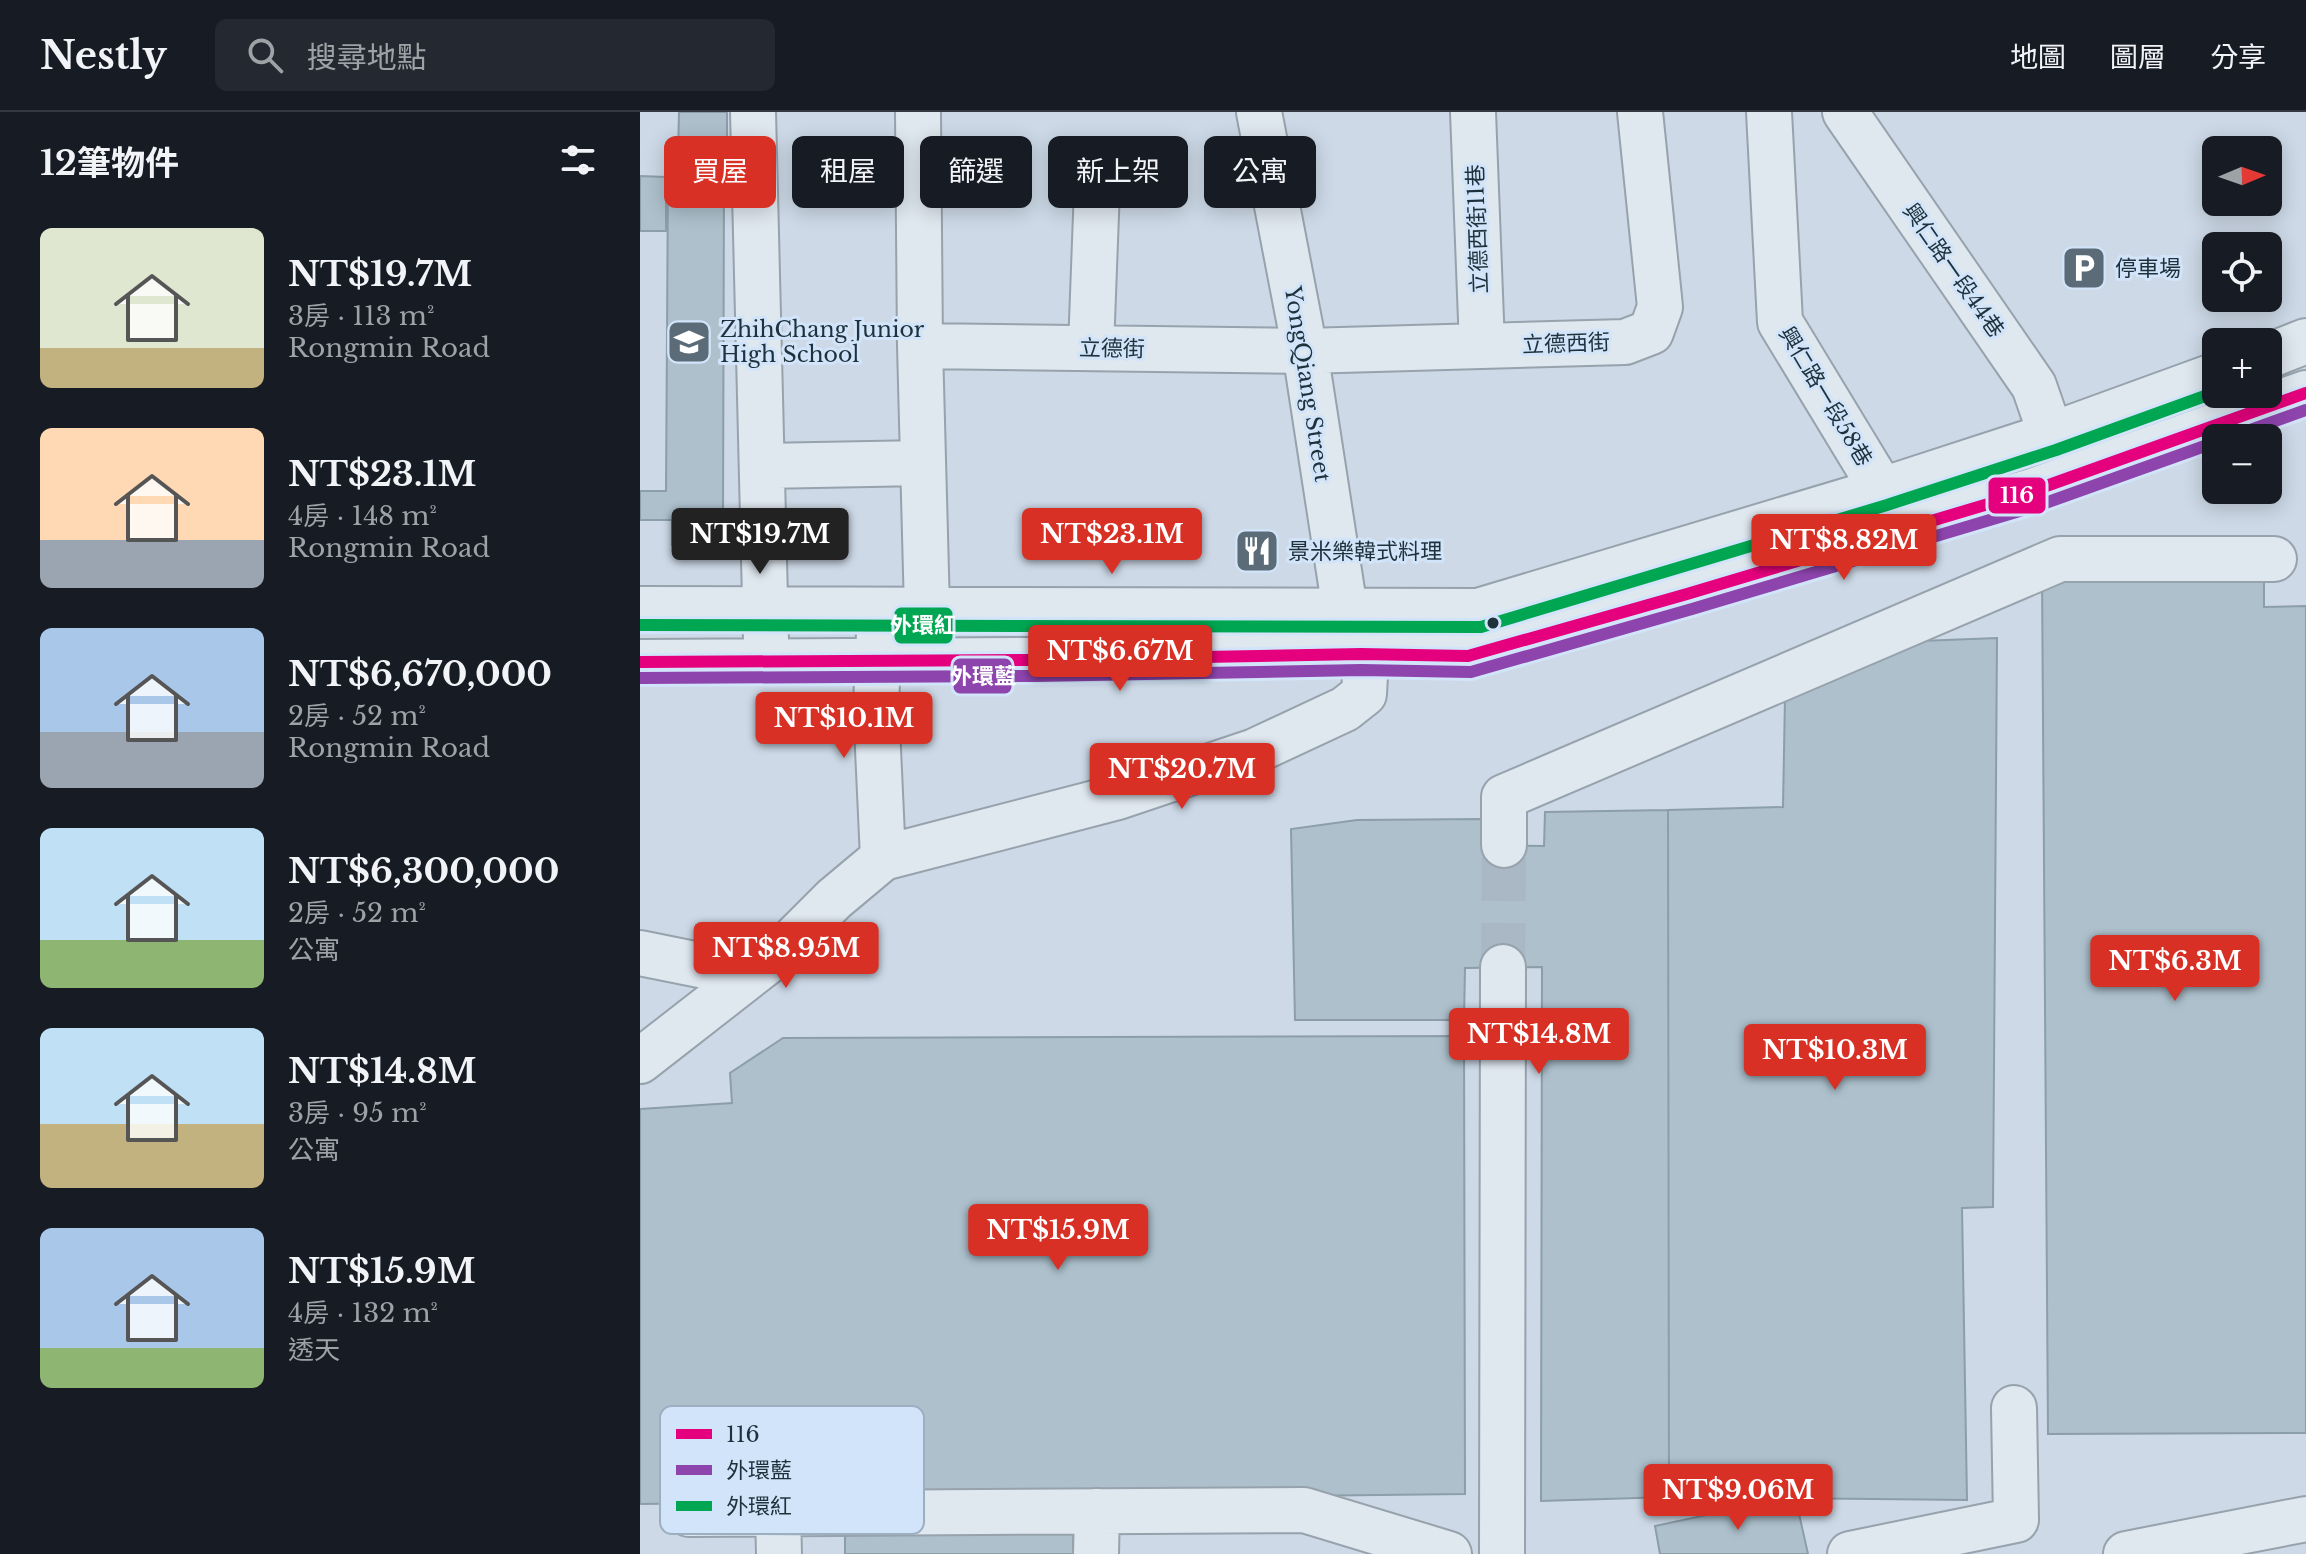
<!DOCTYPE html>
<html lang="zh-TW">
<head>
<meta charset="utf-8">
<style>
  body { margin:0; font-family:"Libre Baskerville","Noto Sans TC",serif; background:#242831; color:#f1f3f6; height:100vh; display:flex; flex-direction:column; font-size:30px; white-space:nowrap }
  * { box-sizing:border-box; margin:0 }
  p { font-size:26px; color:#9ea1a6 }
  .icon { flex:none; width:44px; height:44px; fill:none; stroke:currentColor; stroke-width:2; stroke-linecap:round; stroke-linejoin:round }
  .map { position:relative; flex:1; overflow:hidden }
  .sheet { display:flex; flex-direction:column; background:#171b24; width:640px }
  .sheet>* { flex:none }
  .top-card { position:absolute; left:24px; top:24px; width:760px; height:72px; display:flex; gap:16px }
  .needle { width:52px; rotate:88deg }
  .fabs { position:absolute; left:1562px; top:24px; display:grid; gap:16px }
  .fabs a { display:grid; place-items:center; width:80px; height:80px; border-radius:12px; background:#171b24; box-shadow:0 4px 20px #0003; font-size:40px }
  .price { position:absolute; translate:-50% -68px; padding:0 18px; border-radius:8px; background:#d93025; color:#fff; font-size:26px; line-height:52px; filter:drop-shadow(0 2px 4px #0008) }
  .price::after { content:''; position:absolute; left:50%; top:48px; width:24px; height:18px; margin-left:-12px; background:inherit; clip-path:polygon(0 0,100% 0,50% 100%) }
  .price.active { background:#222; color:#fff }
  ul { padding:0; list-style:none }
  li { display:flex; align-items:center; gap:24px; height:200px; padding:0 40px }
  li span { display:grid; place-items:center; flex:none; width:224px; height:160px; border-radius:12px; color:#555 }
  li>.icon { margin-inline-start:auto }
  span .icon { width:96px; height:96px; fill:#fffc; stroke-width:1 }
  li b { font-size:34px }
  h2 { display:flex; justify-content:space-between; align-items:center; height:96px; padding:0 40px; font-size:34px }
  .pill { padding:0 28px; border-radius:12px; background:#171b24; box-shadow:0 4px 20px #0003; font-size:28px; line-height:72px }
  .pill.active { background:#d93025; color:#fff }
  header { display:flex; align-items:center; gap:48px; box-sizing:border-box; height:112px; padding:0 40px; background:#171b24; border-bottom:2px solid #363941 }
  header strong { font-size:38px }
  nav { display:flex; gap:44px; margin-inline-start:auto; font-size:28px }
  .search { width:560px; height:72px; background:#242831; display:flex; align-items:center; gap:20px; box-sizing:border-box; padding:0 28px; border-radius:12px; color:#9ea1a6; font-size:30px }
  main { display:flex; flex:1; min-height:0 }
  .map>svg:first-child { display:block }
  .building { fill:#adc0cc; stroke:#8c9ea8; stroke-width:2 }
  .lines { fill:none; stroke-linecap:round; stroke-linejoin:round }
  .minor-tunnel { stroke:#aab8c5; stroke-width:44; stroke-dasharray:44 22; stroke-linecap:butt }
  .minor-casing { stroke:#96a2ac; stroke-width:48 }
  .minor { stroke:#dfe7ef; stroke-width:44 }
  .bus-1-casing { stroke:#d2e4f9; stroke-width:18 }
  .bus-2-casing { stroke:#d2e4f9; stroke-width:18 }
  .bus-3-casing { stroke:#d2e4f9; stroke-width:18 }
  .bus-1 { stroke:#e5007d; stroke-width:12 }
  .bus-2 { stroke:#8e44ad; stroke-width:12 }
  .bus-3 { stroke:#00a651; stroke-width:12 }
  .bus-dot { fill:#1d323c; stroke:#d2e4f9; stroke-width:3 }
  .labels { text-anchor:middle; stroke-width:6; stroke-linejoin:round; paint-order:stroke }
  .street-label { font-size:22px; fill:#1d323c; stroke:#d2e4f9 }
  .poi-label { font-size:22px; fill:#1d323c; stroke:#d2e4f9; text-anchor:start }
  .key { fill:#d2e4f9; stroke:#9cafc0; stroke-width:2 }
  .key-label { font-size:22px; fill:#1d323c }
  .line-badge { stroke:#d2e4f9; stroke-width:3 }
  .badge-label { font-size:22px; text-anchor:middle; font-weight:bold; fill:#fff }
</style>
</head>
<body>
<header>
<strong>Nestly</strong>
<div class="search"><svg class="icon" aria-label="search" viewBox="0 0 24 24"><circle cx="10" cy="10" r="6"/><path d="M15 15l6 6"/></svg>搜尋地點</div>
<nav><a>地圖</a><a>圖層</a><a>分享</a></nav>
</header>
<main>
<section class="sheet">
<h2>12筆物件<svg class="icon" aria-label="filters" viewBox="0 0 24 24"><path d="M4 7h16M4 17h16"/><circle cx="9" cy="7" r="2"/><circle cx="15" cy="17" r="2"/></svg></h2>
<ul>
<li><span style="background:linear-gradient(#dfe7d0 75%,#c2b280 0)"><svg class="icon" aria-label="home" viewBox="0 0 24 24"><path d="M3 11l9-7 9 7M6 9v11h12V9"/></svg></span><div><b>NT$19.7M</b><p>3房 · 113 m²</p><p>Rongmin Road</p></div></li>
<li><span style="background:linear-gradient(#ffd9b3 70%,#9aa5b1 0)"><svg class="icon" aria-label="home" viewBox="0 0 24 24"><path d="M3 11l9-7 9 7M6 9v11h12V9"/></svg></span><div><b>NT$23.1M</b><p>4房 · 148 m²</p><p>Rongmin Road</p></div></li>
<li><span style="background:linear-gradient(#a9c7e8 65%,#9aa5b1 0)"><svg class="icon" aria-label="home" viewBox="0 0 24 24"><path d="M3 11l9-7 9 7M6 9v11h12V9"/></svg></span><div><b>NT$6,670,000</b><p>2房 · 52 m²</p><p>Rongmin Road</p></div></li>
<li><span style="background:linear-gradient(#bfe0f5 70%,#8fb573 0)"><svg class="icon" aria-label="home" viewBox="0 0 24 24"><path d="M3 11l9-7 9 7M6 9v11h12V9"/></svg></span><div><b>NT$6,300,000</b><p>2房 · 52 m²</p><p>公寓</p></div></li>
<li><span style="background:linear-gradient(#bfe0f5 60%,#c2b280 0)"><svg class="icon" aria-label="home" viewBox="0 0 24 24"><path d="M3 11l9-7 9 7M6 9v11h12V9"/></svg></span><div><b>NT$14.8M</b><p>3房 · 95 m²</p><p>公寓</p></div></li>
<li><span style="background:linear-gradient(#a9c7e8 75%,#8fb573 0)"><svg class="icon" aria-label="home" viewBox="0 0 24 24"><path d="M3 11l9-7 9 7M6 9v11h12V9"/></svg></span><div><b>NT$15.9M</b><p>4房 · 132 m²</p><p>透天</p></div></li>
</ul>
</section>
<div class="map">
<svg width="1666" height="1442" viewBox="0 0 1666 1442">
  <rect width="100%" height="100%" fill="#cdd9e7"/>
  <path class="building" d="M39,0H87V42H38Z
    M0,64L26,65V119H0Z
    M28,65H84L83,409H53L52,433H32V408H0V379H26Z
    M1624,454V495L1666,494V1321L1408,1322L1402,464Z
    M1357,526L1353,1095L1322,1096L1327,1388L1029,1385L1028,698L1143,695L1145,585L1280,529Z
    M1028,698L1029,1385L901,1389L902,855L825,856L824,908H655L651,717L717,708L842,707L841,733L904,734L905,700Z
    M824,924L825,1382L0,1392V997L92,991L90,961L143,926Z
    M1155,1384L1168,1442H1020L1015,1414Z
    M434,1406L433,1439H448V1442H205V1409Z"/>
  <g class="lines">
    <path class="minor-tunnel" d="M863,855L864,733"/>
    <g class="minor-casing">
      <path id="minor" d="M113,0L126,528
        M278,0L280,234L287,498
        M833,0L842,234
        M1129,0L1140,210L1242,378L1254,405
        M1205,0L1394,274L1411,323
        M280,234L665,239L985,230L1011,220L1020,195L1000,0
        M451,236L457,76
        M1628,244L1666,229
        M123,354L283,351
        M0,497L838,499L1242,378L1411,323L1576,263
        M239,521L236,594L243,746
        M0,550L395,548L721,542L828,544L1047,482L1395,378L1666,281
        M864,733V685L1420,447H1634
        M0,841L109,863
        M0,949L145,836L194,787L243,746L478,685L615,639L705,597L724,582L725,564L721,542L705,498L665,239L619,0
        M138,1401L139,1442
        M49,1402L664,1398L809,1442
        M456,1442L457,1399
        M862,1442L863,855
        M1210,1442L1376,1408L1374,1296
        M1486,1442L1666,1407"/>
    </g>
    <use href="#minor" class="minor"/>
    <g class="bus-1-casing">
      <path id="bus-1" d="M0,550L395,548L721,542L828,544L1047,482L1395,378L1666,281"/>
    </g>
    <g class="bus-2-casing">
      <path id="bus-2" d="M1588,326L1666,298
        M0,566L395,564L721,558L831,560L1052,497L1400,393L1576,330"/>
    </g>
    <g class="bus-3-casing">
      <path id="bus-3" d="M0,513L841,515L1247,393L1416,338L1576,280"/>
    </g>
    <use href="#bus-1" class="bus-1"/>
    <use href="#bus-2" class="bus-2"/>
    <use href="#bus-3" class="bus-3"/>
  </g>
  <defs>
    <g id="parking-square" transform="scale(2.3)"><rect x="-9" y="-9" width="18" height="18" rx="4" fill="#5b6c78" stroke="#d2e4f9"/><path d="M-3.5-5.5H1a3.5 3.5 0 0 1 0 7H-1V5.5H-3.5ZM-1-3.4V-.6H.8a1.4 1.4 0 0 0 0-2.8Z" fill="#fff"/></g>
    <g id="school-square" transform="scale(2.3)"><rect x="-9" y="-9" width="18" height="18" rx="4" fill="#5b6c78" stroke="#d2e4f9"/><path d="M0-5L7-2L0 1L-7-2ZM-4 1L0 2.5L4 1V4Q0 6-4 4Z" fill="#fff"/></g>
    <g id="restaurant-square" transform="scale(2.3)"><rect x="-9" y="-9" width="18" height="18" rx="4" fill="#5b6c78" stroke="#d2e4f9"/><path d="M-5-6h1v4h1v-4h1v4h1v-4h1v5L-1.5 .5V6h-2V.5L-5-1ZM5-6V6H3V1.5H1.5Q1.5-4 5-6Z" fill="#fff"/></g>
  </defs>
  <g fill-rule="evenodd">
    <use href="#parking-square" x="1444" y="156"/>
    <use href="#school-square" x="49" y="230"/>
    <use href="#restaurant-square" x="617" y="439"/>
  </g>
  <circle class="bus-dot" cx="853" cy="511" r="7"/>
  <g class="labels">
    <g class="street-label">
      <text transform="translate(837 117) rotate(-92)" y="8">立德西街11巷</text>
      <text transform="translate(1314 158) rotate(55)" y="8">興仁路一段44巷</text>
      <text transform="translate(926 231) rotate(-2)" y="8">立德西街</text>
      <text transform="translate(472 236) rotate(1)" y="8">立德街</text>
      <text transform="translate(668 272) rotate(81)" y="8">YongQiang Street</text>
      <text transform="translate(1186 284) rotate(59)" y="8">興仁路一段58巷</text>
    </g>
    <g class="poi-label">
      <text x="1475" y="164">停車場</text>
      <text x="80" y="225">ZhihChang Junior<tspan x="80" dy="25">High School</tspan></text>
      <text x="648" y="447">景米樂韓式料理</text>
    </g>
  </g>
  <rect x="20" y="1294" width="264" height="128" rx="12" class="key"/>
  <rect x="36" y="1317" width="36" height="10" fill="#e5007d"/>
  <rect x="36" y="1353" width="36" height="10" fill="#8e44ad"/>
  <rect x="36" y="1389" width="36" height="10" fill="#00a651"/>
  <g class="key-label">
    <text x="86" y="1330">116</text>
    <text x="86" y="1366">外環藍</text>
    <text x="86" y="1402">外環紅</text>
  </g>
  <g class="line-badge">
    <rect x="1347" y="364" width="60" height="39" rx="8" fill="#e5007d"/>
    <rect x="253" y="494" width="61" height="39" rx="8" fill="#00a651"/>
    <rect x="312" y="545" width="61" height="38" rx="8" fill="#8e44ad"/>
  </g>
  <g class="badge-label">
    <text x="1377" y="391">116</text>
    <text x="283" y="521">外環紅</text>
    <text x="343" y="572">外環藍</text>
  </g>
</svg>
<div class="fabs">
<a><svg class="needle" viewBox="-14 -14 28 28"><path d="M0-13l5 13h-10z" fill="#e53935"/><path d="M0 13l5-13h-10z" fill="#9ea1a6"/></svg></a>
<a><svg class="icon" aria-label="locate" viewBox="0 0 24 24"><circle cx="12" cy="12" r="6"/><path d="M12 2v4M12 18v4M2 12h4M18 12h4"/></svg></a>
<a>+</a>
<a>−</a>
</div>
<b class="price active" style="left:120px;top:464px">NT$19.7M</b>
<b class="price" style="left:472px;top:464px">NT$23.1M</b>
<b class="price" style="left:1204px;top:470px">NT$8.82M</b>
<b class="price" style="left:480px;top:581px">NT$6.67M</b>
<b class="price" style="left:204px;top:648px">NT$10.1M</b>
<b class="price" style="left:542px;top:699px">NT$20.7M</b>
<b class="price" style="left:146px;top:878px">NT$8.95M</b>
<b class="price" style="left:1535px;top:891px">NT$6.3M</b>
<b class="price" style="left:899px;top:964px">NT$14.8M</b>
<b class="price" style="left:1195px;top:980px">NT$10.3M</b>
<b class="price" style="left:418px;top:1160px">NT$15.9M</b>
<b class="price" style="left:1098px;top:1420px">NT$9.06M</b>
<div class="top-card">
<a class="pill active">買屋</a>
<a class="pill">租屋</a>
<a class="pill">篩選</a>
<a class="pill">新上架</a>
<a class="pill">公寓</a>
</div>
</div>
</main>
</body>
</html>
